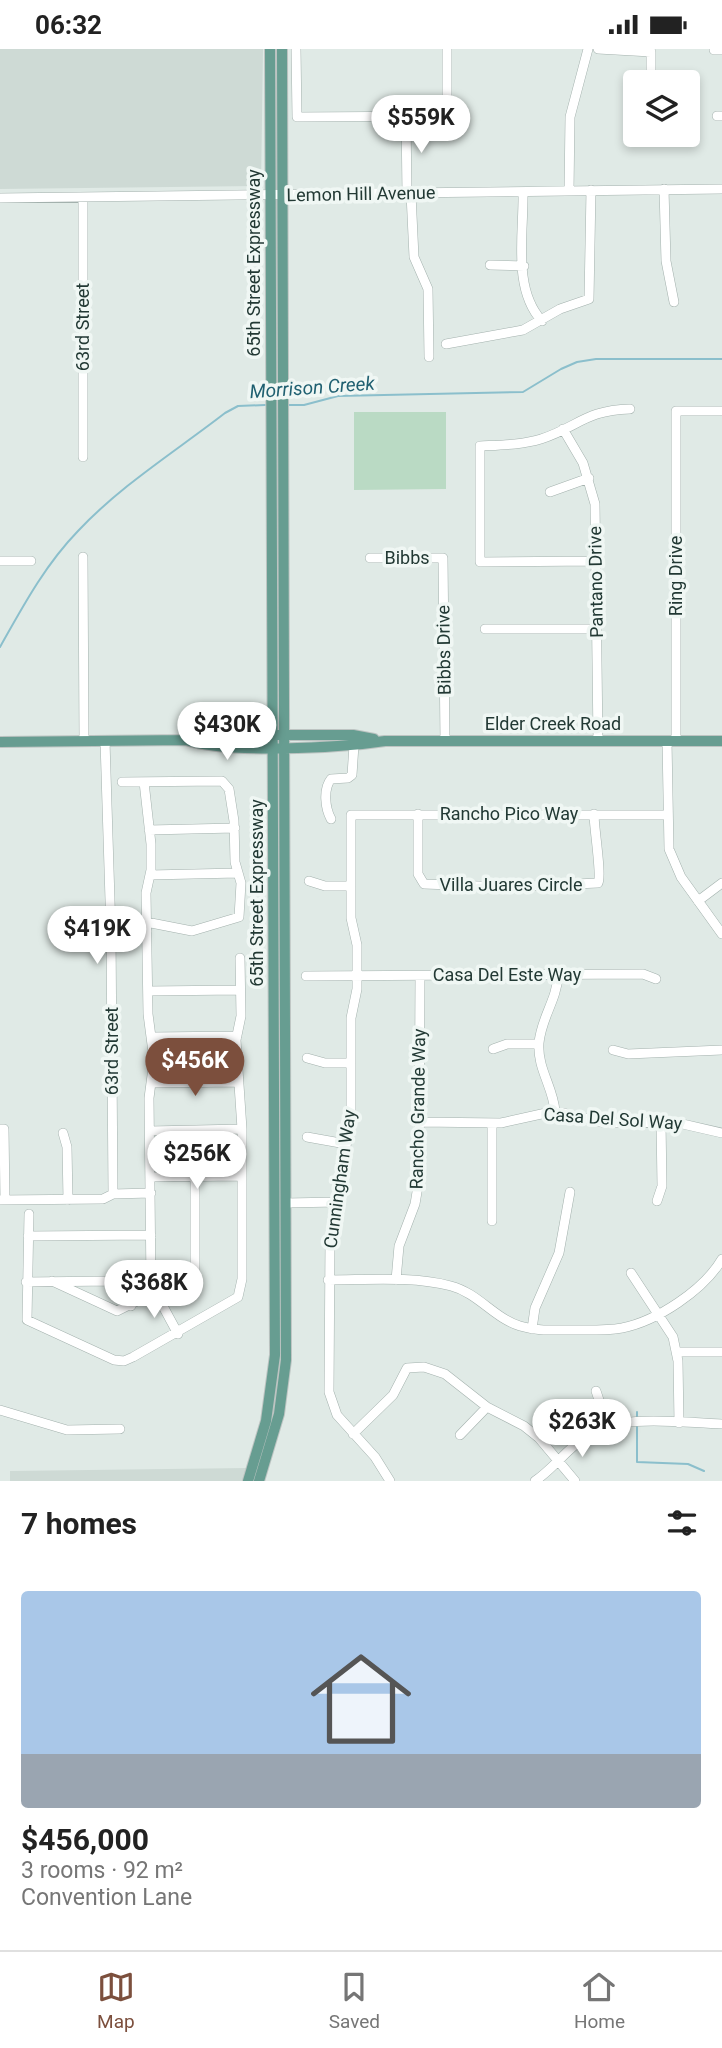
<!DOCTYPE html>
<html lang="en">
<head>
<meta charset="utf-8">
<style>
  body { margin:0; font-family:Roboto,sans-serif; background:#f6f6f6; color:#222; height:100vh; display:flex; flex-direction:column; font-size:26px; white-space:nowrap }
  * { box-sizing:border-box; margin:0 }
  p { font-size:23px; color:#767676 }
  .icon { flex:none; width:38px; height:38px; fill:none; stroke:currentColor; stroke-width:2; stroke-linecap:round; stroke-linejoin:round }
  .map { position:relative; height:1432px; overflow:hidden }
  .sheet { display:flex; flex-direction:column; background:#fff; flex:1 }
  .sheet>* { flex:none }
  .tools { position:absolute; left:623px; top:21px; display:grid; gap:14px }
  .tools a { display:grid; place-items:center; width:77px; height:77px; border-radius:7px; background:#fff; box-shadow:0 4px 10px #0003; font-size:35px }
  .price { position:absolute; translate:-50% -60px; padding:0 16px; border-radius:24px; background:#fff; color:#222; font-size:23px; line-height:46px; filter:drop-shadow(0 2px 4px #0008) }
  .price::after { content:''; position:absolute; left:50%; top:42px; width:21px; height:16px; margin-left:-10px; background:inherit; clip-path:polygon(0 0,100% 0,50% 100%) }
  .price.current { background:#7c4f3d; color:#fff }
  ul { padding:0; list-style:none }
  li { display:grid; align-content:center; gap:14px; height:371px; padding:0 21px }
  li span { display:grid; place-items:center; height:217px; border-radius:7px; color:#555 }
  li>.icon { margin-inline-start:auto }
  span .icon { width:126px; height:126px; fill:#fffc; stroke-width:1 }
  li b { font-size:30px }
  h2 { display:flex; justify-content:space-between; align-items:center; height:84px; padding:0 21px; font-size:30px }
  .status { display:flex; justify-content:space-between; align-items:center; height:49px; padding:0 35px; background:#fff; direction:ltr }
  .status svg { height:19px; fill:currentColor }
  .menu { display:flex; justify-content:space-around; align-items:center; height:98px; border-top:2px solid #e0e0e0; background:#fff; font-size:19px; color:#767676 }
  .menu a { display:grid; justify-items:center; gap:4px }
  .menu .current { color:#7c4f3d }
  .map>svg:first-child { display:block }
  .built { fill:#cedad5 }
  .green { fill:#badac4 }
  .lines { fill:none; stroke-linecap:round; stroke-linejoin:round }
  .stream { stroke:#8bbfcc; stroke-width:2 }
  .minor-casing { stroke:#a3b1ad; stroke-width:10 }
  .major-casing { stroke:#bdc4c2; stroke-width:12 }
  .minor { stroke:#fff; stroke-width:9 }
  .major { stroke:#679d91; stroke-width:10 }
  .labels { text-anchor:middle; stroke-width:7; stroke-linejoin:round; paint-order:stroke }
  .street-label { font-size:18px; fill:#223934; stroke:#f0f7f4 }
  .water-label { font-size:19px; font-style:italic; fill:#206071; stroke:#f0f7f4 }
</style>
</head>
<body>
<div class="status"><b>06:32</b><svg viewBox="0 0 49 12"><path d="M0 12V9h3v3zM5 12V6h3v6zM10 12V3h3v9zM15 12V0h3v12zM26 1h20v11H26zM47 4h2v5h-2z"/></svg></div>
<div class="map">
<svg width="722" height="1432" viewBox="0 0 722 1432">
  <rect width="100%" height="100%" fill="#e0eae6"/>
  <path class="built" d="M0,0H263L261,137L0,140Z
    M247,1419L242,1432H10V1422Z"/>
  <path class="green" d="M354,363H446V440L354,441Z"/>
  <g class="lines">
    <path class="stream" d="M288,356H304L338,347L523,343L561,320L577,313L596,310H722
      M0,598C23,557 45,516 78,482C120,437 176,402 225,364L238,357L265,356
      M637,1369V1363
      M637,1378V1413L688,1415L704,1422"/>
    <g class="minor-casing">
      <path id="minor" d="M296,0L297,68L447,67V0
        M598,0L651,3V33
        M714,1H722
        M406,67L407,145
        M717,67H722
        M664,140L666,212L674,253
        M569,142L570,68L588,0
        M523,143C524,183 512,240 542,272
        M411,145L414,208L428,240L429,308
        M0,149L722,140
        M490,216L524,217
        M446,295L523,281L560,260L589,250L591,141
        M563,380L583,414L595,455L598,692
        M83,408V148
        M550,443L589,429
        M83,508L84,692
        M370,509H443L445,692
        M0,512H31
        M596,512L480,513V397C500,396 521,396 541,390C578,378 586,361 630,360
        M485,580H597
        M105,692L111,883L113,1145
        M667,692L669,800L681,828L722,885
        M676,692V362H722
        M122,733L222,732L229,740L234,772L235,813L241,834L239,868L192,882L146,873
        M144,733L151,795V821L146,844L148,965L154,1011L149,1049L151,1235L178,1285
        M418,765V825L424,835L506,838L598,834C602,827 594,779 594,765
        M331,770C325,759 323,740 331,730L348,729L352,726L354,696
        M149,781L235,779
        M150,826L238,824
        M309,832L325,837H351
        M698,852L722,834
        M111,883L147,882
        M306,927L643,925L656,930
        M148,942L240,941
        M153,988L237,987
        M493,1000L507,995H539
        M613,1001L628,1005L722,1001
        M307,1009L325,1014H351
        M153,1034L237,1033
        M555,1062C553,1038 537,1019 539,994C541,969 557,951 558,926
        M419,1073L501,1074L555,1062L605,1074L674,1073L722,1084
        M492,1074V1172
        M0,1080H4L5,1151
        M150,1082L242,1080
        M63,1084L67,1098L68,1151
        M307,1088L346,1095
        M150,1128L242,1127
        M0,1151L103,1150L113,1145L151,1144
        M657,1152L662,1137L661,1073
        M286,1154L338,1153
        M29,1165L27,1271L114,1311L124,1312L133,1308L238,1248L242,1230V1080L236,991L241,967L240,909
        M28,1187L151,1186
        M631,1224L673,1288L678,1312L679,1374
        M328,1231C368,1231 412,1227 451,1237C478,1244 494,1269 520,1277C536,1282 552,1281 568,1281C586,1281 605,1282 622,1279C657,1272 704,1241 722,1210
        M396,1231L399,1197L415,1155L419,1131L420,927
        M52,1232L117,1262L195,1223V1128
        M26,1233L113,1232L122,1238L125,1255L131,1257
        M532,1280L535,1259L559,1204L570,1143
        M677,1303H722
        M596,1342L608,1378
        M0,1361L67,1381L120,1380
        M353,1385L393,1346L407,1319L424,1318L445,1325L487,1358L524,1377L539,1389L575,1432
        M460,1386L487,1358
        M390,1432L375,1408L337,1366L329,1343L330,1192L351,1068V969L357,940V896L351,869V766H667
        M535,1432C553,1420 566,1401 584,1389C620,1363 680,1374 722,1375"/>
    </g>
    <g class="major-casing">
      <path id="major" d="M186,691C229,705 337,699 385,692H722
        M0,693L186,691L203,686H353L374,690
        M248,1432L266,1372L275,1306L270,0
        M259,1432L279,1365L286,1311L282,0"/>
    </g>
    <use href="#minor" class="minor"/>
    <use href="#major" class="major"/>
  </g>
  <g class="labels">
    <g class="street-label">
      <text transform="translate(361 145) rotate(-1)" y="6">Lemon Hill Avenue</text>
      <text transform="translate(254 214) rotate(-90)" y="6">65th Street Expressway</text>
      <text transform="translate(83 278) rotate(-90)" y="6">63rd Street</text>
      <text x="407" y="515">Bibbs</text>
      <text transform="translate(676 527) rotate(-90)" y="6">Ring Drive</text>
      <text transform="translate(596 533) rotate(-91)" y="6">Pantano Drive</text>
      <text transform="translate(444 601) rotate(-91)" y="6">Bibbs Drive</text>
      <text x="553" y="681">Elder Creek Road</text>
      <text x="509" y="771">Rancho Pico Way</text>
      <text x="511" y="842">Villa Juares Circle</text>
      <text transform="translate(257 844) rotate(-90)" y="6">65th Street Expressway</text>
      <text x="507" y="932">Casa Del Este Way</text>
      <text transform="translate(112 1002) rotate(-90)" y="6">63rd Street</text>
      <text transform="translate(418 1060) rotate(-89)" y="6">Rancho Grande Way</text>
      <text transform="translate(613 1070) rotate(4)" y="6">Casa Del Sol Way</text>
      <text transform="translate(340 1130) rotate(-82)" y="6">Cunningham Way</text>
    </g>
    <g class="water-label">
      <text transform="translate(312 338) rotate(-4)" y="7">Morrison Creek</text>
    </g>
  </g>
</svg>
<div class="tools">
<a><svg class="icon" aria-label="layers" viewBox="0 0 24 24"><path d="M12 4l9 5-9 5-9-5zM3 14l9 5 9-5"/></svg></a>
</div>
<b class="price" style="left:421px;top:106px">$559K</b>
<b class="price" style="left:227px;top:713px">$430K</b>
<b class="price" style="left:97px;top:917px">$419K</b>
<b class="price current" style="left:195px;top:1049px">$456K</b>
<b class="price" style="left:197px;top:1142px">$256K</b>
<b class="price" style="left:154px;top:1271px">$368K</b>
<b class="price" style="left:582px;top:1410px">$263K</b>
</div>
<section class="sheet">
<h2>7 homes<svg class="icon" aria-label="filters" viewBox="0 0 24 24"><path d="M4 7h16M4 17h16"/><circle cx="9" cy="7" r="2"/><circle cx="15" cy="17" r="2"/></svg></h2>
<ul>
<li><span style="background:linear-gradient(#a9c7e8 75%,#9aa5b1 0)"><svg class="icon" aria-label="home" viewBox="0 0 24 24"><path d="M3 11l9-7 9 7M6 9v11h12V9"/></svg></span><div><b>$456,000</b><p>3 rooms · 92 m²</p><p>Convention Lane</p></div></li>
</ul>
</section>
<nav class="menu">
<a class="current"><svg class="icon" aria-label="map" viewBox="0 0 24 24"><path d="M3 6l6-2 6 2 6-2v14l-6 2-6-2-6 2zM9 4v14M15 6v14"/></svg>Map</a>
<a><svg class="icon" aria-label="saved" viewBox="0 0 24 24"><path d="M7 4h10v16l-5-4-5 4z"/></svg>Saved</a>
<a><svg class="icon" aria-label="home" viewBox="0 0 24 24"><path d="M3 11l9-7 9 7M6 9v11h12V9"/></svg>Home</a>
</nav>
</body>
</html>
